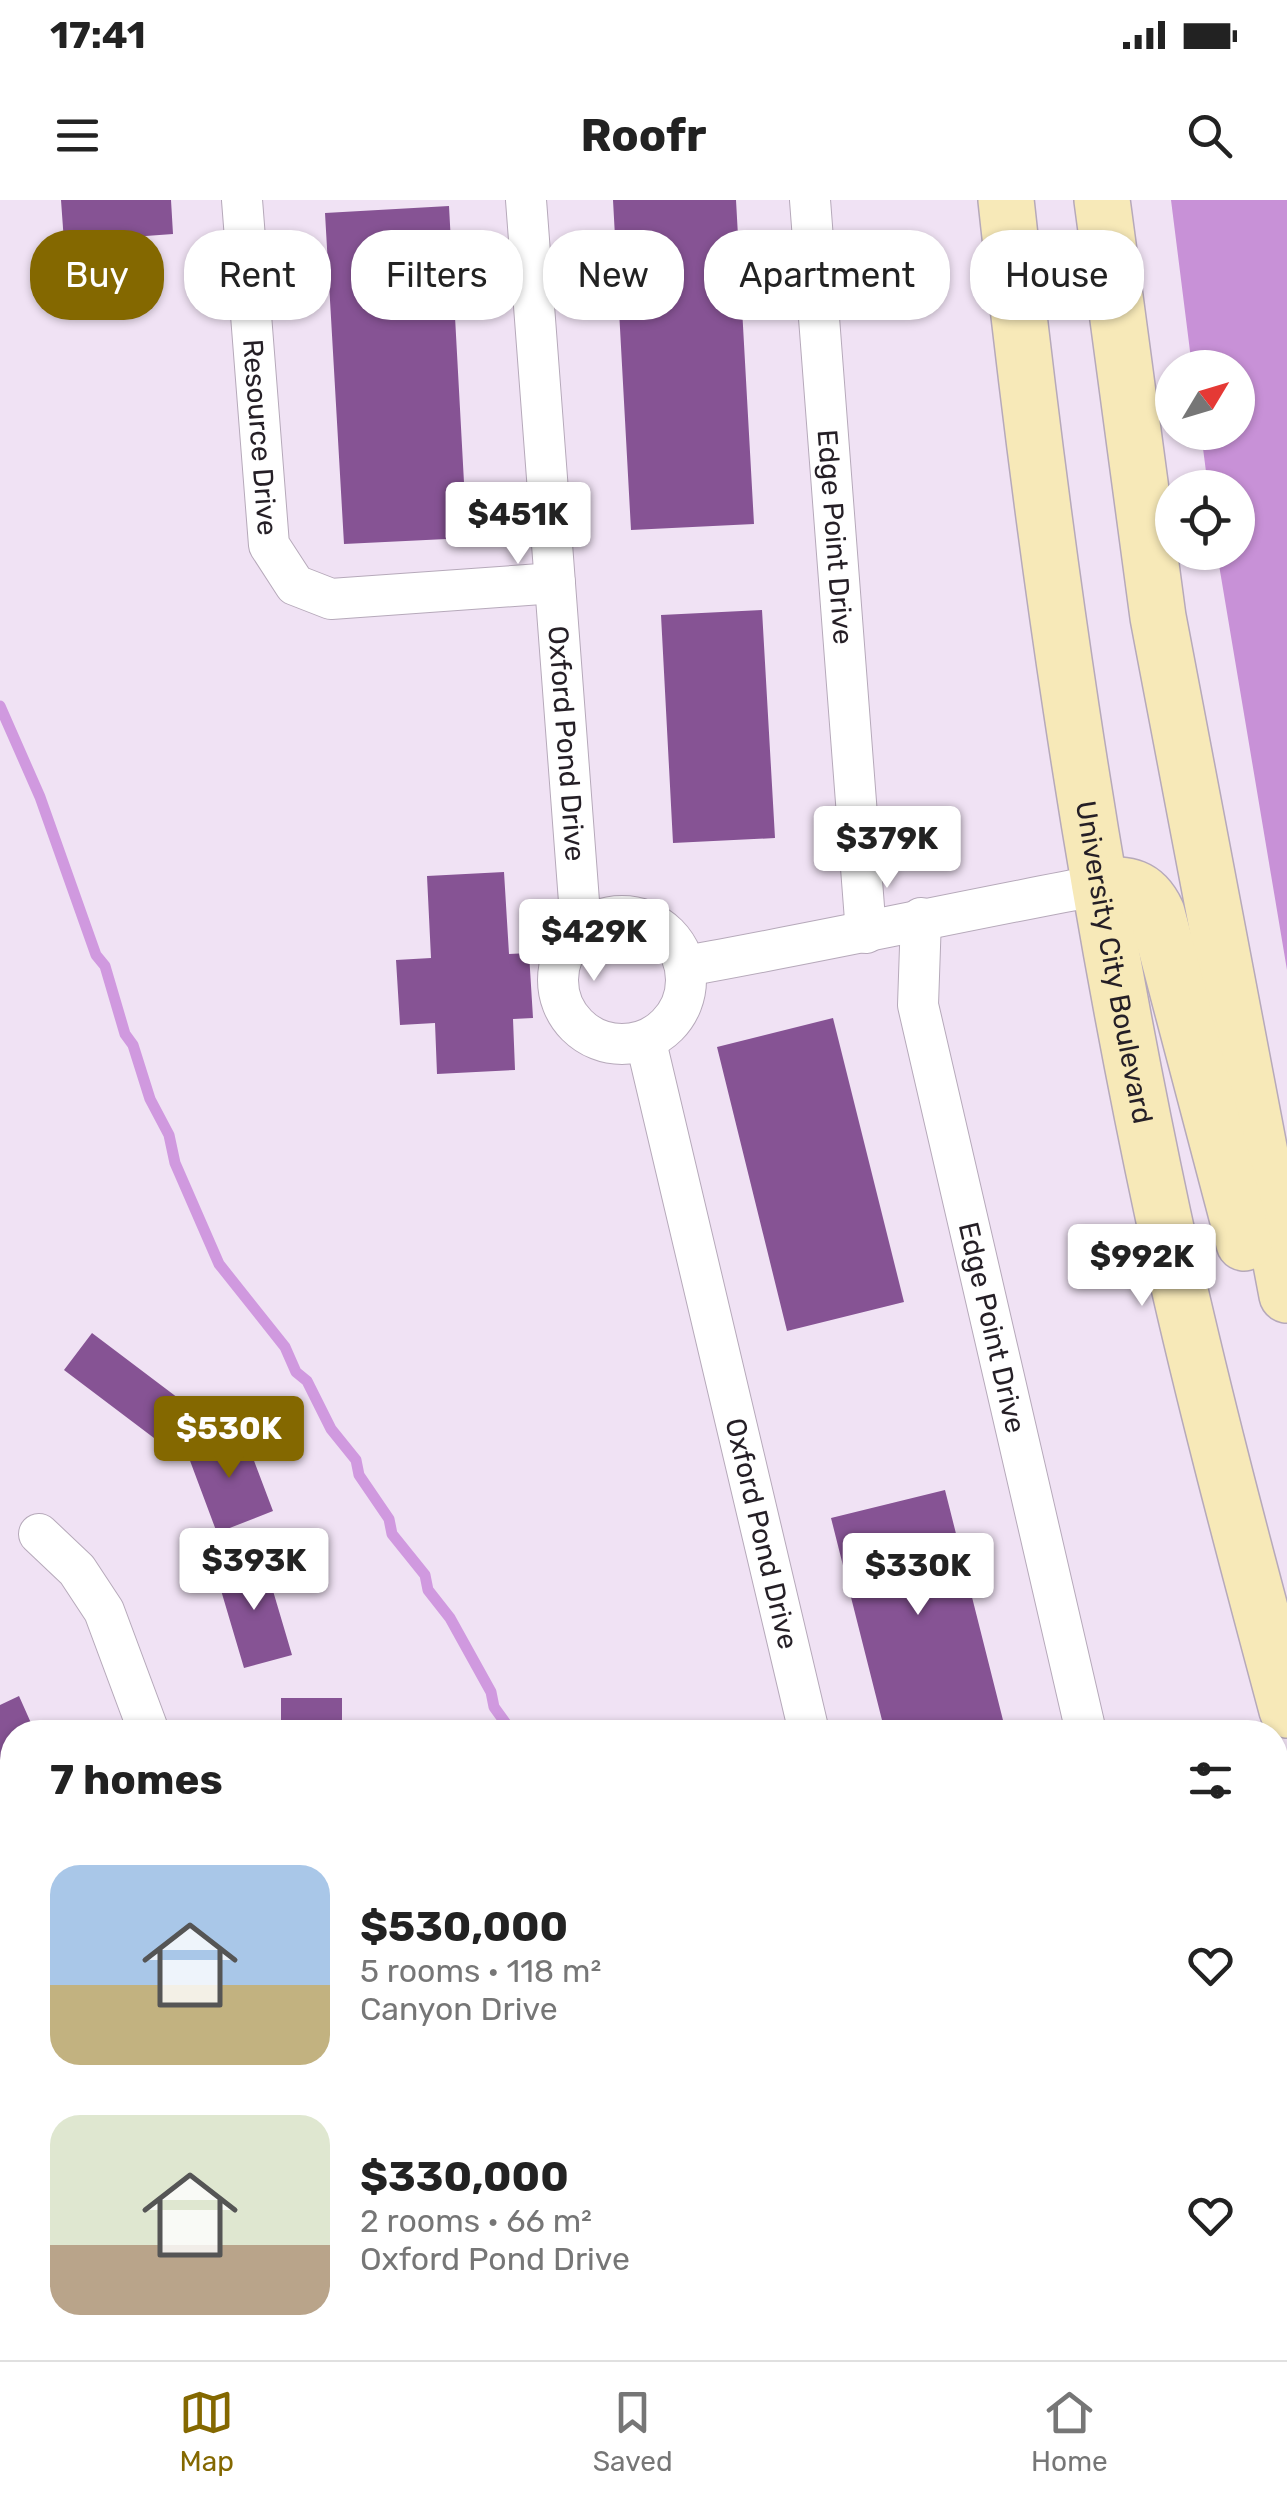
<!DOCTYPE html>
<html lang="en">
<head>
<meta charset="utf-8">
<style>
  body { margin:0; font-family:Rubik,sans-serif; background:#f6f6f6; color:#222; height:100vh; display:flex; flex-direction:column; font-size:38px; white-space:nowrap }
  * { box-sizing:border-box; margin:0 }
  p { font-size:32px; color:#767676 }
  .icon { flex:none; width:55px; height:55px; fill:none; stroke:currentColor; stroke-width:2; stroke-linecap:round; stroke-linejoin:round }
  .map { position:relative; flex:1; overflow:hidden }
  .details { position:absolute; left:0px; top:1520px; width:1288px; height:640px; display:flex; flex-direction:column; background:#fff; border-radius:40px 40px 0 0; box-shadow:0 2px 8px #0004 }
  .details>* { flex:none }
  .guide { position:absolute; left:30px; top:30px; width:1228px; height:90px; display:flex; gap:20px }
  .needle { width:65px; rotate:52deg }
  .tools { position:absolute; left:1155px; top:150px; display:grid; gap:20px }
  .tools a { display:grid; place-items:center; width:100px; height:100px; border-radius:50%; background:#fff; box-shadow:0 2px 8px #0004; font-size:50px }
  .price { position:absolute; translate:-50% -85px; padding:0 22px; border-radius:10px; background:#fff; color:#222; font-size:32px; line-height:65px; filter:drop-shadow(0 2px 5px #0008) }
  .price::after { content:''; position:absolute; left:50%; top:60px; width:30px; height:22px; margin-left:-15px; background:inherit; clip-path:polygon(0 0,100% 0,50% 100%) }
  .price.on { background:#846800; color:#fff }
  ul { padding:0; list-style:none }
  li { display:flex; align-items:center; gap:30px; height:250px; padding:0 50px }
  li span { display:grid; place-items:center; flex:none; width:280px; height:200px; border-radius:30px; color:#555 }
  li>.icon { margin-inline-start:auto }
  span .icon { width:120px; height:120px; fill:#fffc; stroke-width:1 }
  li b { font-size:42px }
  h2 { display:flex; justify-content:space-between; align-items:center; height:120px; padding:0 50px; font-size:42px }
  .chip { padding:0 35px; border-radius:40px; background:#fff; box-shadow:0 2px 8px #0004; font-size:35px; line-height:90px }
  .chip.on { background:#846800; color:#fff }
  .status { display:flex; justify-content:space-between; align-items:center; height:70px; padding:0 50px; background:#fff; direction:ltr }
  .status svg { height:28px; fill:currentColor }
  header { display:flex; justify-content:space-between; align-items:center; height:130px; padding:0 50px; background:#fff; font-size:45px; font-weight:700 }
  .tab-bar { display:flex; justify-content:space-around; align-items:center; height:140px; border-top:2px solid #e0e0e0; background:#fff; font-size:28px; color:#767676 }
  .tab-bar a { display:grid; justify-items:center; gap:5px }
  .tab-bar .on { color:#846800 }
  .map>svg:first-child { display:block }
  .forest { fill:#c891d7 }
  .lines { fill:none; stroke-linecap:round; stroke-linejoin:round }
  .stream { stroke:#d099df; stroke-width:11 }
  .building { fill:#865394 }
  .minor-casing { stroke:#b6a9ba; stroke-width:42 }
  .secondary-casing { stroke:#b6a9ba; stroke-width:58 }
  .minor { stroke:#fff; stroke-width:40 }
  .secondary { stroke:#f7e9b8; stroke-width:55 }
  .labels { text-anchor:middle; stroke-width:10; stroke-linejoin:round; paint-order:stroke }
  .street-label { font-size:28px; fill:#251f26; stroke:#fff }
</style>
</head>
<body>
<div class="status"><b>17:41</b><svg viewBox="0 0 49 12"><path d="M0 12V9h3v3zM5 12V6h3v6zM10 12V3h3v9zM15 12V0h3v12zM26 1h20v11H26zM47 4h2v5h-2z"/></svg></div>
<header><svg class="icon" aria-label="menu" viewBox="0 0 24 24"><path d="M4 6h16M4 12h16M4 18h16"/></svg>Roofr<svg class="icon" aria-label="search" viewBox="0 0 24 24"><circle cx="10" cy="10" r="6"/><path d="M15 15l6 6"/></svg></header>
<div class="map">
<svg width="1287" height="2160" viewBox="0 0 1287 2160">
  <rect width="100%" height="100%" fill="#f0e2f4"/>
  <path class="forest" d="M1171,0H1287V770L1217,353L1238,352V288L1208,287L1201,233L1238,232V168L1192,167Z
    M107,2148H672L676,2160H79Z"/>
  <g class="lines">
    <path class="stream" d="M0,506L40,597L96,755L105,766L125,834L133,845L150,899L169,935L175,963L219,1064L285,1147L296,1172L307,1181L331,1229L356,1260L359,1275L389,1319L392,1334L425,1375L428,1390L450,1418L491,1492L494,1507L512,1532
      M511,2160L517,2148"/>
  </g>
  <path class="building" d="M61,0H171L173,34L64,42Z
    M613,0H736L754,324L631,330Z
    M449,6L467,338L344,344L325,13Z
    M762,410L775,638L673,643L661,415Z
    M504,672L509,754L529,753L533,818L513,819L515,870L437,874L435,823L400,825L396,760L431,758L427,676Z
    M833,818L904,1102L787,1131L717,847Z
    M92,1133L182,1201L154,1238L64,1170Z
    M242,1229L273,1311L217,1333L186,1250Z
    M945,1290L1006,1532H885L831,1318Z
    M263,1357L292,1455L244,1468L215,1370Z
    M19,1496L35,1532H12V1608L7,1611L0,1596V1505Z
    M281,1498H342V1532H281Z
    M12,1636V1695L0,1705V1646Z"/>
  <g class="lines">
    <g class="minor-casing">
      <g id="minor">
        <path id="s1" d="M242,0L269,345L295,385L331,399L555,383"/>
        <path id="s2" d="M526,0L581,728"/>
        <path id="s3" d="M810,0L866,733"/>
        <circle cx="622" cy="780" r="64"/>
        <path id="s4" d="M921,718L918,805L1086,1532"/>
        <path d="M686,766C825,741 962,711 1100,685"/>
        <path id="s5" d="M646,842L809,1532"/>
        <path d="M39,1334L77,1370L104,1411L149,1532"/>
        <path d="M0,1814L12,1807"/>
      </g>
    </g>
    <g class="secondary-casing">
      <g id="secondary">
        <path id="s6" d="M1006,0C1043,341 1091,680 1163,1015C1199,1181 1243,1346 1287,1510"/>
        <path d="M1102,0L1158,417L1287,1095"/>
        <path d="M1100,685C1128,684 1144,685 1157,713L1244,1043"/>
      </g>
    </g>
    <use href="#minor" class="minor"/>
    <use href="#secondary" class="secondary"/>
  </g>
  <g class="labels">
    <g class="street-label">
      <text dy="10" stroke="none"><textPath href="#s1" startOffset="238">Resource Drive</textPath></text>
      <text dy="10" stroke="none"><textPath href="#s3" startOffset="338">Edge Point Drive</textPath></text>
      <text dy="10" stroke="none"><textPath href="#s2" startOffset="545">Oxford Pond Drive</textPath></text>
      <text dy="10" stroke="none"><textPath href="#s6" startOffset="770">University City Boulevard</textPath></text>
      <text dy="10" stroke="none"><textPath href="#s4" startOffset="418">Edge Point Drive</textPath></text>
      <text dy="10" stroke="none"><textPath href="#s5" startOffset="505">Oxford Pond Drive</textPath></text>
    </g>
  </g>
</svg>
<div class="tools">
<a><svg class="needle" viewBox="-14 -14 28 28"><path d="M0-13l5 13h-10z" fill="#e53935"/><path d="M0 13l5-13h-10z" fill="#767676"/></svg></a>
<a><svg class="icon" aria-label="locate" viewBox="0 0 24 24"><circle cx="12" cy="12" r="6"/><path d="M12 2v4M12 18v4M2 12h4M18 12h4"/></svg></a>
</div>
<b class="price" style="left:518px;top:367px">$451K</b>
<b class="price" style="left:887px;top:691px">$379K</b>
<b class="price" style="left:594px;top:784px">$429K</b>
<b class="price" style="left:1142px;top:1109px">$992K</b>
<b class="price on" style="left:229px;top:1281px">$530K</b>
<b class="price" style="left:254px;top:1413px">$393K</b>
<b class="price" style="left:918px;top:1418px">$330K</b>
<div class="guide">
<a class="chip on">Buy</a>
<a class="chip">Rent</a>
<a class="chip">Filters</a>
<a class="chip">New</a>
<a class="chip">Apartment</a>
<a class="chip">House</a>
</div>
<section class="details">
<h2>7 homes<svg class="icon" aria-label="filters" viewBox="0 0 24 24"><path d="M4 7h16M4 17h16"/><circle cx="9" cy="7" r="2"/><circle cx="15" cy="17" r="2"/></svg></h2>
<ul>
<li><span style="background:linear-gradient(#a9c7e8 60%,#c2b280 0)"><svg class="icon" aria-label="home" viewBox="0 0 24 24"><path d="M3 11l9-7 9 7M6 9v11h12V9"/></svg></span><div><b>$530,000</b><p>5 rooms · 118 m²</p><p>Canyon Drive</p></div><svg class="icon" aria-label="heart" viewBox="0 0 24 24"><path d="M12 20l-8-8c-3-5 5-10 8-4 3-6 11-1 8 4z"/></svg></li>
<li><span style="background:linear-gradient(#dfe7d0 65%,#b9a48a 0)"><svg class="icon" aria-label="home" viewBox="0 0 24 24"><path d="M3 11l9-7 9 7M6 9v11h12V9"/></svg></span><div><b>$330,000</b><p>2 rooms · 66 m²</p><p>Oxford Pond Drive</p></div><svg class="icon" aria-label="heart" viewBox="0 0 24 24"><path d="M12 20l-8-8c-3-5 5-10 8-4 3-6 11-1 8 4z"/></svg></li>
</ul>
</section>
</div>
<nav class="tab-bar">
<a class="on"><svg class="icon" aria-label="map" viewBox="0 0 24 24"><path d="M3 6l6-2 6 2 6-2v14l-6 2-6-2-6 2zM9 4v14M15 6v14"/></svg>Map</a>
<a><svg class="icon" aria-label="saved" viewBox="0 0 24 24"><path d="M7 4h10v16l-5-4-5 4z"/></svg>Saved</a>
<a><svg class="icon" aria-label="home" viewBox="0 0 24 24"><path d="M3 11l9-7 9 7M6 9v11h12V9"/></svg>Home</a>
</nav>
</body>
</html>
